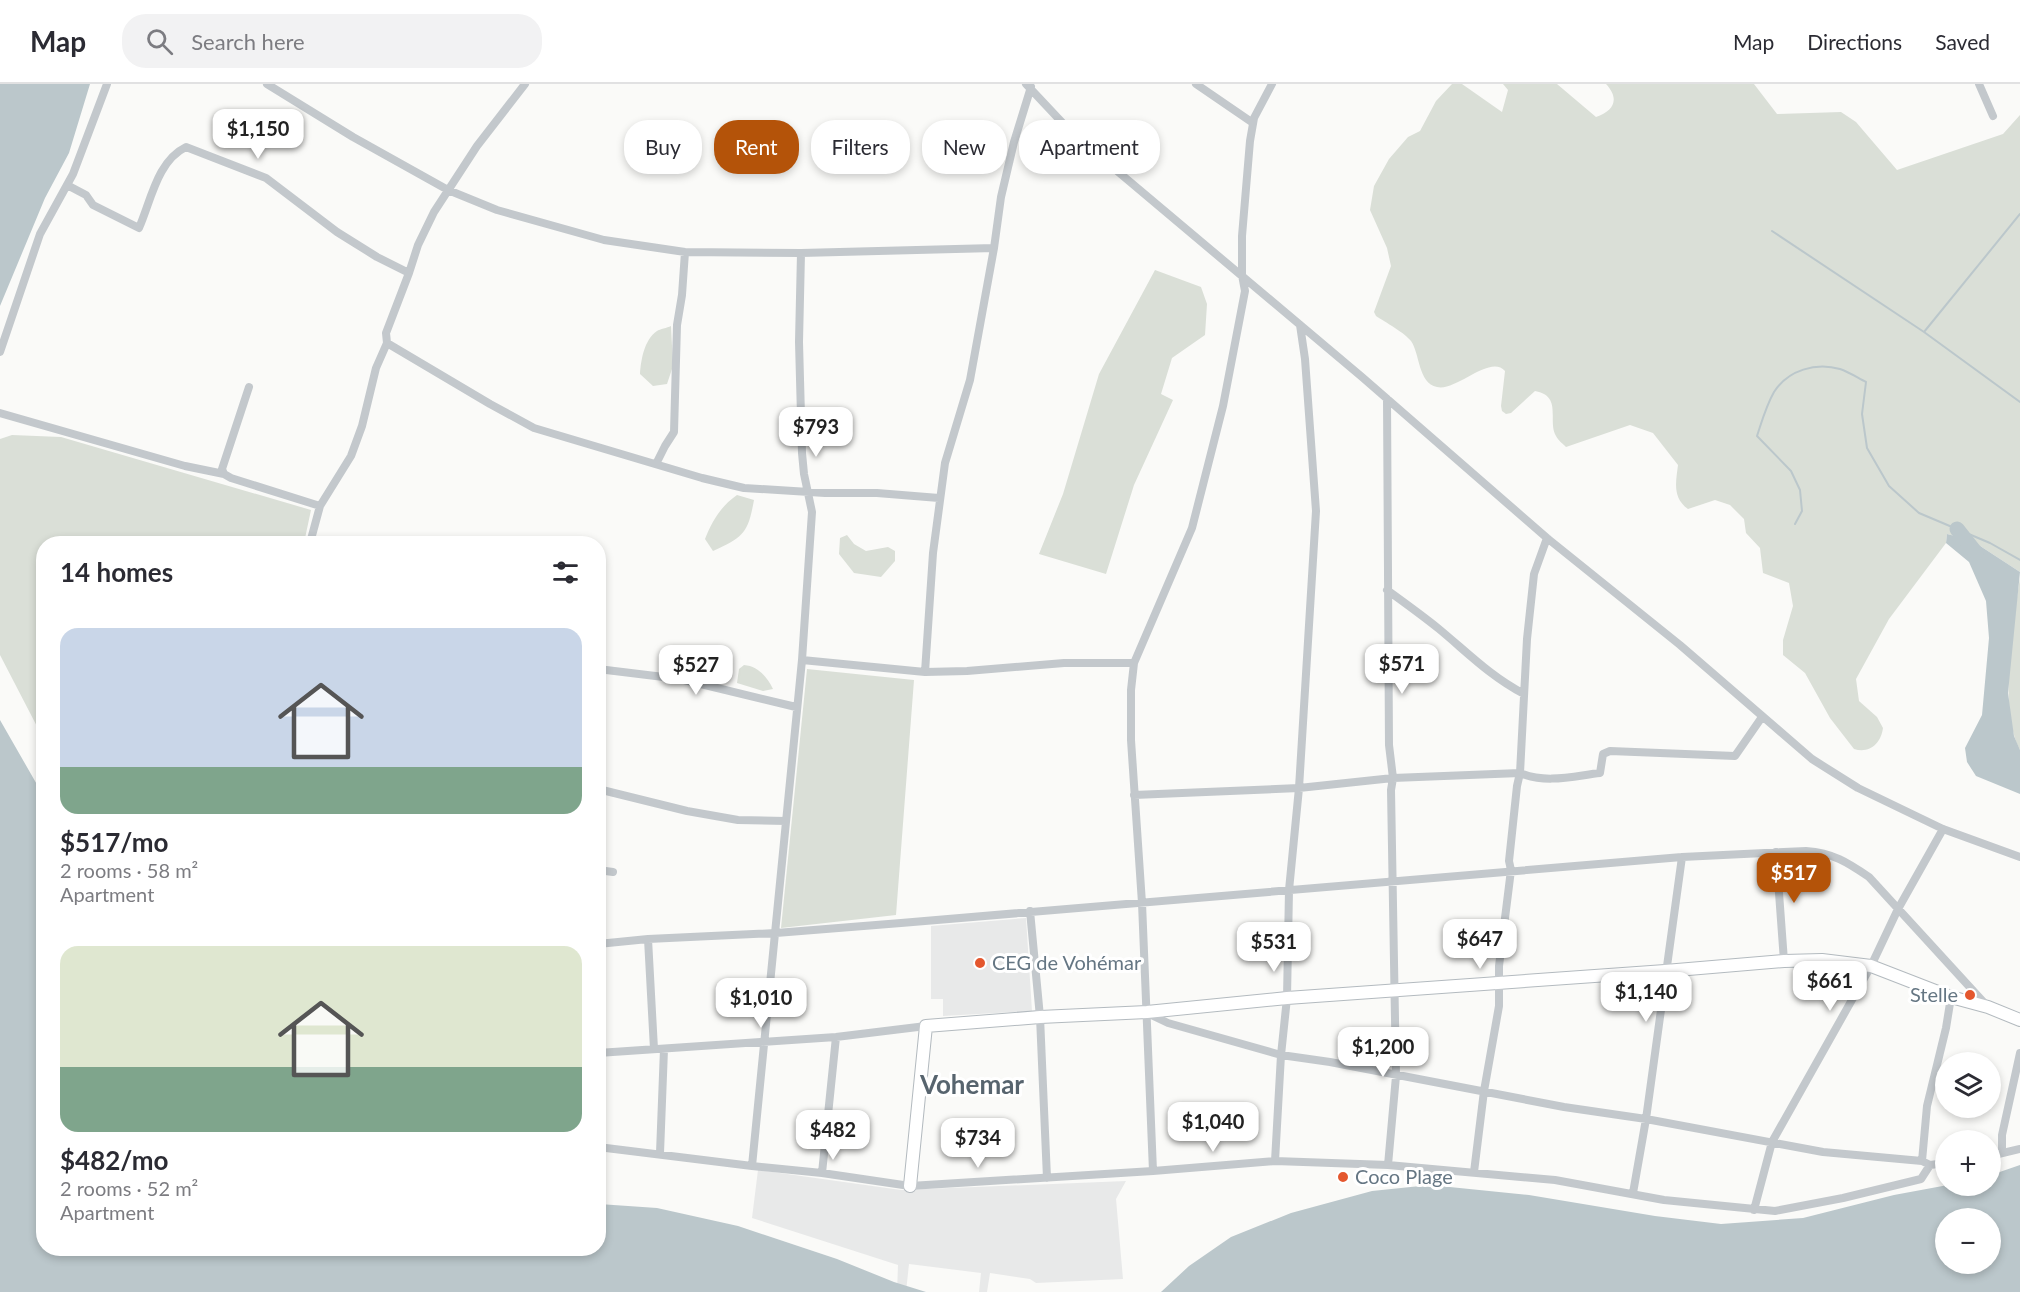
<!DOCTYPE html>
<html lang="en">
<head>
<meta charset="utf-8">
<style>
  body { margin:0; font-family:Lato,sans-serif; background:#f2f2f3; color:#2b2b33; height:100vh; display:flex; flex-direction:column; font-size:22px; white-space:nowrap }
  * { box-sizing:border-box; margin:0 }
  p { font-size:20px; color:#7c7c81 }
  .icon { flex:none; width:33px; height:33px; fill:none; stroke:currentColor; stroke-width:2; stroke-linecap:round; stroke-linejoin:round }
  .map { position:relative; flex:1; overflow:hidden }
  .side { position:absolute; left:36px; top:452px; width:570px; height:720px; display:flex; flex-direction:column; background:#fff; border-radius:24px; box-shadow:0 3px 9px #0003 }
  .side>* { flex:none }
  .hud { position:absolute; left:624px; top:36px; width:570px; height:54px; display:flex; gap:12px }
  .buttons { position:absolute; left:1935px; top:968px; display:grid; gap:12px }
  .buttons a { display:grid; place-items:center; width:66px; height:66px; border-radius:50%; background:#fff; box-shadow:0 3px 9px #0003; font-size:30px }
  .price { position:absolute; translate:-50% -51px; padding:0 14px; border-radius:12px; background:#fff; color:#222; font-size:20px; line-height:39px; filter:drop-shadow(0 2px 3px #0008) }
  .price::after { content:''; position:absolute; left:50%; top:36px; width:18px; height:14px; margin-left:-9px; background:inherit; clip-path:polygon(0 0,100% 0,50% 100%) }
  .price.current { background:#b45309; color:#fff }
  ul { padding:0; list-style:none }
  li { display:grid; align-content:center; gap:12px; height:318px; padding:0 24px }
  li span { display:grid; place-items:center; height:186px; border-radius:18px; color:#555 }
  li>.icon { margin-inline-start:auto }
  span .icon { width:108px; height:108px; fill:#fffc; stroke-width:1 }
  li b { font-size:26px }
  h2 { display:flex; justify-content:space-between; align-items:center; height:72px; padding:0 24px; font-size:26px }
  .chip { padding:0 21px; border-radius:24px; background:#fff; box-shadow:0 3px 9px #0003; font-size:21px; line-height:54px }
  .chip.current { background:#b45309; color:#fff }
  header { display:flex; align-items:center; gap:36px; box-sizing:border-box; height:84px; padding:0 30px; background:#fff; border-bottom:2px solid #e1e1e2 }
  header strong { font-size:28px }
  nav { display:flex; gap:33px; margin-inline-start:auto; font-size:21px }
  .search { width:420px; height:54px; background:#f2f2f3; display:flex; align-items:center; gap:15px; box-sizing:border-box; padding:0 21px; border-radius:24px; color:#7c7c81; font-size:22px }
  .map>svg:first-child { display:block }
  .built { fill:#e8e9e9 }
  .green { fill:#dadfd7 }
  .water { fill:#bbc7cb; fill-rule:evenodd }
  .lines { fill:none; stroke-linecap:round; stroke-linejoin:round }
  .stream { stroke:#bbc7cb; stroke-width:2 }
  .river { stroke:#bbc7cb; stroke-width:15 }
  .secondary-casing { stroke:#b3babf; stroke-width:14 }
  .street { stroke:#c3c8cc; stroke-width:8 }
  .secondary { stroke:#fff; stroke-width:12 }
  .poi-dot { fill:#e4572e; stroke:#fff; stroke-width:2 }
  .labels { text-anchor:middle; stroke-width:6; stroke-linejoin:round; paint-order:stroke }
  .poi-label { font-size:20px; fill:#657683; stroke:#fff; text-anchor:start }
  .district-label { font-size:26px; font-weight:bold; fill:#57646e; stroke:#fff }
</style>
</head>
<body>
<header>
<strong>Map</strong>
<div class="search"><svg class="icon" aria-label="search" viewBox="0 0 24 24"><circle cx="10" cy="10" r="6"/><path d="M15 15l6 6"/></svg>Search here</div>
<nav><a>Map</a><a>Directions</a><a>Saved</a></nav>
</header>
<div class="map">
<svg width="2020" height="1208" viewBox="0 0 2020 1208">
  <rect width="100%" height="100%" fill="#fafaf8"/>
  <path class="built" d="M1026,834L1032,927L943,932V915H931V842Z
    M758,1086L901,1106L1126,1097L1116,1115L1123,1195L1036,1199L1030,1195L990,1189L987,1208H979L981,1189L909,1180L906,1208H897L898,1181L752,1134Z"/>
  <path class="green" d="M1452,0H1462L1502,28L1508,6L1503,0H1557L1596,33C1614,27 1620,15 1606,0H1754L1777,30L1841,28L1856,38L1897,86L2003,50L2020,31V488L1971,456L1947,450L1946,459L1889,535L1856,595L1859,617L1877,633L1883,644C1881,659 1870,670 1854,665L1830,634L1805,589L1783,571V556L1793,522L1789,499L1763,489L1760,464L1746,449L1744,435L1730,421L1715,416L1688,425C1672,413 1676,398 1678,381L1653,349L1630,341L1566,363C1563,360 1558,356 1556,352C1547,337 1563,312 1535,307L1511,329L1506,330L1502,327L1501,322L1505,287C1490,270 1456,308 1437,303C1418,299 1420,270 1411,257C1405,249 1385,238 1376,232L1374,228L1391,182L1387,164L1370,126L1374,102L1389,75L1408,53L1420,47L1436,17Z
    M1155,186L1201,203L1207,220L1205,251L1172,274L1161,310L1173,316L1134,401L1106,490L1039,470L1063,410L1099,290Z
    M671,242L673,282L667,300L653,302L640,290C641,276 644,256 657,247C660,245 667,244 671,242Z
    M12,351L61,353L311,426L304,459H44L43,654L0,571V355Z
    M737,411L754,416C748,449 744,453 713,467L705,455C712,437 721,422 737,411Z
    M847,451L854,460L866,467L888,463L895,467V477L881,493L854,489L839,470L840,454Z
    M2020,494V666C1998,625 2013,539 2020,494Z
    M744,581C758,582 767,593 773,605L763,607L737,599L739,585Z
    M807,585L914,596L896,831L781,844Z"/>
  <path class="water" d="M0,0H90L69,69L45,114L0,222Z
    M1947,450L1971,456L2020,488L2008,609L2014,652L2020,666V710L1976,692L1967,678L1965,664L1982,631L1989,554L1986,517L1969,478L1946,459Z
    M0,636L43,711L44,1164H598L599,1120L657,1124L738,1142L837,1175L894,1198L926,1208H0Z
    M2020,1081V1208H1161L1189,1182L1231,1153L1291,1129L1372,1107L1430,1101L1529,1111L1655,1132L1721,1140L1803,1134L1894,1111L1948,1101H1990L1991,1091ZM1946,1134H1990V1179H1946Z"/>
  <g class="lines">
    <path class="stream" d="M1772,147L1924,248L2020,318
      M1924,248L2020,130
      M1795,440L1802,427L1800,406L1791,387L1757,352C1762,337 1766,322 1774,308C1788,286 1816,278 1840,285C1849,288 1858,294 1866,298L1862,330L1867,364L1889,402L1919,429L1990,459L2020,476"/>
    <path class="river" d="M1957,445L1976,469"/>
    <g class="secondary-casing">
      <path id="secondary" d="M910,1102L926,942L1040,933L1147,928L1287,914L1665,887L1784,877L1822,876L1871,882L1951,913L1988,923L2020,936"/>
    </g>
    <path class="street" d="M267,0L353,53L448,106L497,126L604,156L685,168L801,169L994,164
      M1026,0L1072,49L1362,293L1547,454L1680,561L1812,675L1858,704L1943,745L2020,773
      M1196,0L1253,39
      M1979,0L1993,32
      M67,101L86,111L93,121L139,144C151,117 157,77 186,63L266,94L337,148L377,173L409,189
      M387,259L490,320L534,344L702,394L744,404L825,409H877L939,414
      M0,268L40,150L73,90L107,0
      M249,303L222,385L224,390L231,394L320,422
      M1387,315L1389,661L1393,694L1391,706L1396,992L1388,1081
      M0,329L185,382L224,390
      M656,380L665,362L674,348L677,241L682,211L685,168
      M310,459L320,422L351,372L362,342L376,284L387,259L386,249L409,189L418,161L434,128L477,62L525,0
      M1387,506C1405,519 1423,532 1439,545C1468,569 1490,592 1524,610
      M802,576L925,588L967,587L1064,579H1134
      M598,585L680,595L796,623
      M925,588L933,469L945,379L970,296L994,164L1001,113L1014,58L1031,3
      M598,705L687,727L738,736L786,737
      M1134,711L1299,704L1393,694L1520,689C1546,700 1574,692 1600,689L1603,670L1610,667L1735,672L1762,633
      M1776,768L1784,877
      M598,786L613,788
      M1030,827L1040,933L1047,1094
      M648,855L654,965
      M598,860L648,855L776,849L901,839L1682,773L1806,767C1833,769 1847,778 1869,793L1988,923
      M1147,929L1168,939L1281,971L1330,978L1564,1023L1646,1035L1823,1068L1922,1077L1930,1081L1946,1079
      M598,969L836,953L926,942
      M598,1063L752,1082L822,1089L910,1102L1153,1087L1275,1077L1388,1081L1555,1096L1664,1116L1775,1127L1843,1114L1921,1095L1930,1081
      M2002,1068V1051L2020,969
      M660,1069L664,965
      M1990,1072L2020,1065
      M1275,1077L1281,971L1287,914L1289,806L1299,704L1316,427L1305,275L1300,241
      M1922,1077L1927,1022L1946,944L1951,913
      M752,1082L802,576L812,428L804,390L802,369L799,258L801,169
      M1153,1087L1142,819L1131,656V606L1134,579L1192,444L1223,322L1245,207L1242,191V152L1250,57L1254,34L1272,0
      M1474,1088L1484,1007L1499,922V882L1511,786L1509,777L1517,702L1520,689L1527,555L1534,490L1547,454
      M822,1089L836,953
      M1633,1109L1646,1035L1682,773
      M1754,1126L1772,1058L1871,882L1898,825L1943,745"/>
    <use href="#secondary" class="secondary"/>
  </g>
  <g class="poi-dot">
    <circle cx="980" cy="879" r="6"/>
    <circle cx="1970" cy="911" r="6"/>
    <circle cx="1343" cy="1093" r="6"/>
  </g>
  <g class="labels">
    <g class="poi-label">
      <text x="992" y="886">CEG de Vohémar</text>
      <text x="1958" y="918" text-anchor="end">Stelle</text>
      <text x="1355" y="1100">Coco Plage</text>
    </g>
    <g class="district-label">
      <text x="972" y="1010">Vohemar</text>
    </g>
  </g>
</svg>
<div class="buttons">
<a><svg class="icon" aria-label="layers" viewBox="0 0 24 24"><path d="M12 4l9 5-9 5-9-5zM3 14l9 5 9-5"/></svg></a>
<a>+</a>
<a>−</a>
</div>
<b class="price" style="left:258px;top:76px">$1,150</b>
<b class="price" style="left:816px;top:374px">$793</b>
<b class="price" style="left:1402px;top:611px">$571</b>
<b class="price" style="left:696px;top:612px">$527</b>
<b class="price current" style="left:1794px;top:820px">$517</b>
<b class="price" style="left:1480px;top:886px">$647</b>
<b class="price" style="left:1274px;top:889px">$531</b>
<b class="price" style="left:1830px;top:928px">$661</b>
<b class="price" style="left:1646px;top:939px">$1,140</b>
<b class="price" style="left:761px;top:945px">$1,010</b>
<b class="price" style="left:1383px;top:994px">$1,200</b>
<b class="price" style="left:1213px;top:1069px">$1,040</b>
<b class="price" style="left:833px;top:1077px">$482</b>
<b class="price" style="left:978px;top:1085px">$734</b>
<div class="hud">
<a class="chip">Buy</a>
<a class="chip current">Rent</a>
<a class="chip">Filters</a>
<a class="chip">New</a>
<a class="chip">Apartment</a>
</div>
<section class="side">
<h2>14 homes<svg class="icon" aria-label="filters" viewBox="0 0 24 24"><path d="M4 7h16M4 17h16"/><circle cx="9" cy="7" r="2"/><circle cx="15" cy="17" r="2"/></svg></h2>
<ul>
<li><span style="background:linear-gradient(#c9d6e8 75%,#7fa58c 0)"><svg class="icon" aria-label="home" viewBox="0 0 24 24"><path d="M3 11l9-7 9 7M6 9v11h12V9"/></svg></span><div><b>$517/mo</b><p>2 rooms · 58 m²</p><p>Apartment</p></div></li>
<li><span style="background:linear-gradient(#dfe7d0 65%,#7fa58c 0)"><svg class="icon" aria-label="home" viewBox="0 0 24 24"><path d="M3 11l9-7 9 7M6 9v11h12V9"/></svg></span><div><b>$482/mo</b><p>2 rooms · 52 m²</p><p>Apartment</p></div></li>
</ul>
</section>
</div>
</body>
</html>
